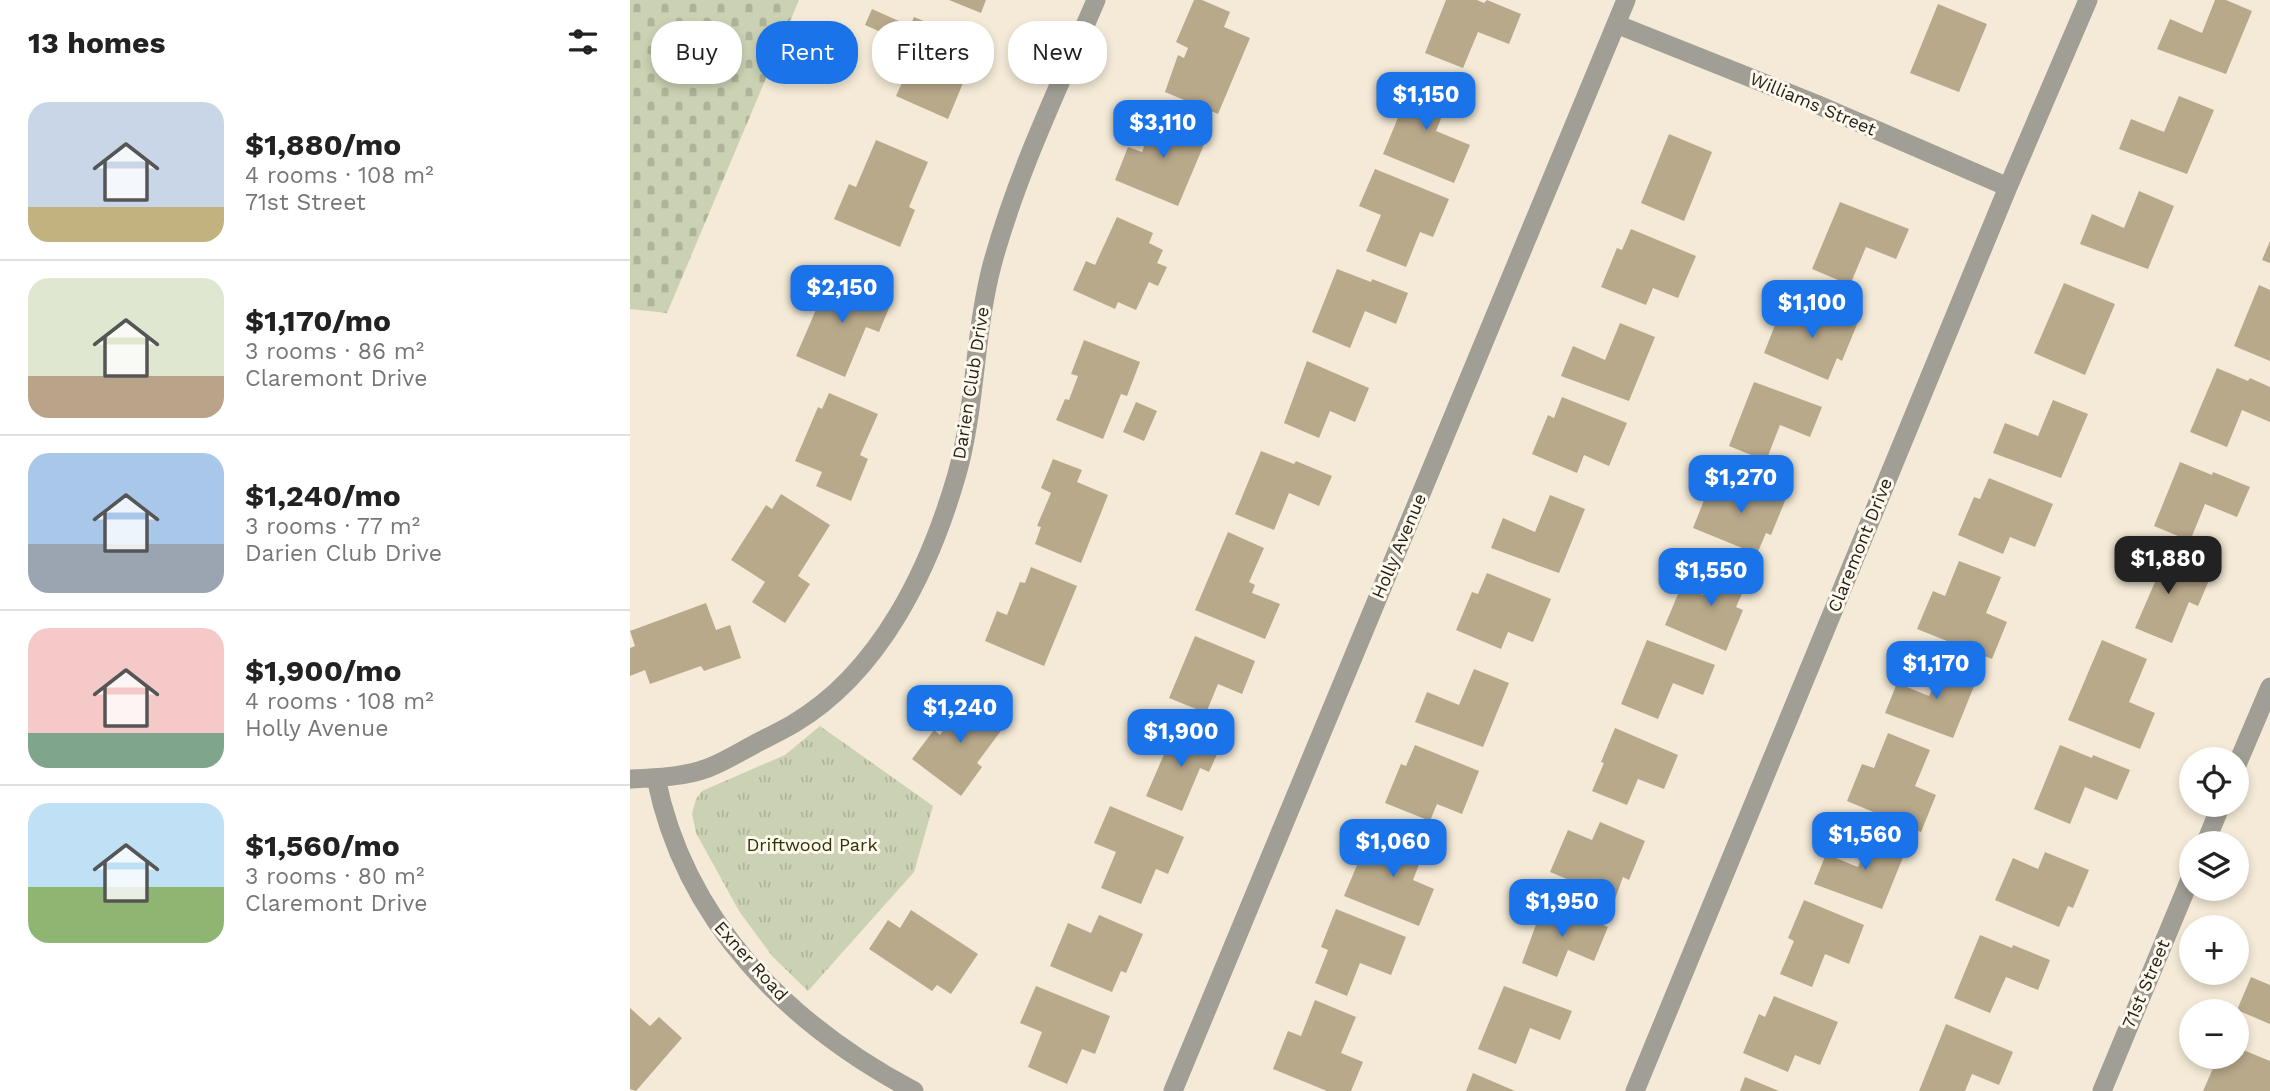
<!DOCTYPE html>
<html lang="en">
<head>
<meta charset="utf-8">
<style>
  body { margin:0; font-family:"Work Sans",sans-serif; background:#f6f6f6; color:#222; height:100vh; display:flex; flex-direction:column; font-size:26px; white-space:nowrap }
  * { box-sizing:border-box; margin:0 }
  p { font-size:23px; color:#767676 }
  .icon { flex:none; width:38px; height:38px; fill:none; stroke:currentColor; stroke-width:2; stroke-linecap:round; stroke-linejoin:round }
  .map { position:relative; flex:1; overflow:hidden }
  .panel { display:flex; flex-direction:column; background:#fff; width:630px }
  .panel>* { flex:none }
  .hud { position:absolute; left:21px; top:21px; width:665px; height:63px; display:flex; gap:14px }
  .controls { position:absolute; left:1549px; top:747px; display:grid; gap:14px }
  .controls a { display:grid; place-items:center; width:70px; height:70px; border-radius:50%; background:#fff; box-shadow:0 4px 10px #0003; font-size:35px }
  .price { position:absolute; translate:-50% -60px; padding:0 16px; border-radius:14px; background:#1a73e8; color:#fff; font-size:23px; line-height:46px; filter:drop-shadow(0 2px 4px #0008) }
  .price::after { content:''; position:absolute; left:50%; top:42px; width:21px; height:16px; margin-left:-10px; background:inherit; clip-path:polygon(0 0,100% 0,50% 100%) }
  .price.active { background:#222; color:#fff }
  ul { padding:0; list-style:none }
  li { display:flex; align-items:center; gap:21px; height:175px; padding:0 28px }
  li+li { border-top:2px solid #e0e0e0 }
  li span { display:grid; place-items:center; flex:none; width:196px; height:140px; border-radius:21px; color:#555 }
  li>.icon { margin-inline-start:auto }
  span .icon { width:84px; height:84px; fill:#fffc; stroke-width:1 }
  li b { font-size:30px }
  h2 { display:flex; justify-content:space-between; align-items:center; height:84px; padding:0 28px; font-size:30px }
  .chip { padding:0 24px; border-radius:28px; background:#fff; box-shadow:0 4px 10px #0003; font-size:24px; line-height:63px }
  .chip.active { background:#1a73e8; color:#fff }
  main { display:flex; flex:1; min-height:0 }
  .map>svg:first-child { display:block }
  .grass { fill:url(#grass-tufts) }
  .cemetery { fill:url(#cemetery-stones) }
  .building { fill:#b9a98b }
  .lines { fill:none; stroke-linecap:round; stroke-linejoin:round }
  .minor { stroke:#a19e96; stroke-width:19 }
  .labels { text-anchor:middle; stroke-width:6; stroke-linejoin:round; paint-order:stroke }
  .street-label { font-size:18px; fill:#221f18; stroke:#fef8ed }
  .park-label { font-size:18px; fill:#2d330a; stroke:#fef8ed }
</style>
</head>
<body>
<main>
<section class="panel">
<h2>13 homes<svg class="icon" aria-label="filters" viewBox="0 0 24 24"><path d="M4 7h16M4 17h16"/><circle cx="9" cy="7" r="2"/><circle cx="15" cy="17" r="2"/></svg></h2>
<ul>
<li><span style="background:linear-gradient(#c9d6e8 75%,#c2b280 0)"><svg class="icon" aria-label="home" viewBox="0 0 24 24"><path d="M3 11l9-7 9 7M6 9v11h12V9"/></svg></span><div><b>$1,880/mo</b><p>4 rooms · 108 m²</p><p>71st Street</p></div></li>
<li><span style="background:linear-gradient(#dfe7d0 70%,#b9a48a 0)"><svg class="icon" aria-label="home" viewBox="0 0 24 24"><path d="M3 11l9-7 9 7M6 9v11h12V9"/></svg></span><div><b>$1,170/mo</b><p>3 rooms · 86 m²</p><p>Claremont Drive</p></div></li>
<li><span style="background:linear-gradient(#a9c7e8 65%,#9aa5b1 0)"><svg class="icon" aria-label="home" viewBox="0 0 24 24"><path d="M3 11l9-7 9 7M6 9v11h12V9"/></svg></span><div><b>$1,240/mo</b><p>3 rooms · 77 m²</p><p>Darien Club Drive</p></div></li>
<li><span style="background:linear-gradient(#f6c9c9 75%,#7fa58c 0)"><svg class="icon" aria-label="home" viewBox="0 0 24 24"><path d="M3 11l9-7 9 7M6 9v11h12V9"/></svg></span><div><b>$1,900/mo</b><p>4 rooms · 108 m²</p><p>Holly Avenue</p></div></li>
<li><span style="background:linear-gradient(#bfe0f5 60%,#8fb573 0)"><svg class="icon" aria-label="home" viewBox="0 0 24 24"><path d="M3 11l9-7 9 7M6 9v11h12V9"/></svg></span><div><b>$1,560/mo</b><p>3 rooms · 80 m²</p><p>Claremont Drive</p></div></li>
</ul>
</section>
<div class="map">
<svg width="1640" height="1091" viewBox="0 0 1640 1091">
  <defs>
    <pattern id="grass-tufts" width="24" height="20" patternUnits="userSpaceOnUse" patternTransform="scale(1.75)"><rect width="24" height="20" fill="#cbd2b3"/><path d="M3 7l-1-3M5 7V3M7 7l1-3M15 17l-1-3M17 17v-4M19 17l1-3" fill="none" stroke="#aeb499"/></pattern>
    <pattern id="cemetery-stones" width="16" height="16" patternUnits="userSpaceOnUse" patternTransform="scale(1.75)"><rect width="16" height="16" fill="#cbd2b3"/><path d="M2 7V4a2 2 0 0 1 4 0v3zM10 15v-3a2 2 0 0 1 4 0v3z" fill="#aeb499"/></pattern>
  </defs>
  <rect width="100%" height="100%" fill="#f4ead7"/>
  <path class="grass" d="M190,726L303,806L284,872L178,991L142,956L109,911L66,833L62,814L66,799L72,791L155,755Z"/>
  <path class="cemetery" d="M0,0H169L37,313L0,309Z"/>
  <path class="building" d="M319,0H356L351,13Z
    M564,0H572L600,12L594,27L620,38L588,114L535,92L548,55L554,58L558,48L546,42Z
    M816,0H847L854,3L857,0L891,14L879,44L848,32L833,68L795,53Z
    M1585,0H1596L1622,11L1596,74L1527,49L1540,19L1572,33Z
    M1308,4L1357,24L1329,92L1280,73Z
    M242,9L280,26L284,17L318,31L321,24L343,34L338,48L346,52L318,119L266,96L274,78L248,67L258,43L252,40L255,34L235,25Z
    M786,74L823,89L806,131L840,145L824,183L753,154Z
    M1549,96L1584,110L1557,174L1489,149L1501,119L1534,132Z
    M528,115L578,135L548,206L485,180L498,147L512,152L518,136L507,132L511,123L523,128Z
    M1039,134L1082,152L1054,221L1011,203Z
    M246,140L298,162L279,207L285,210L270,247L204,219L219,184L226,187Z
    M745,169L819,199L803,237L790,232L776,267L736,251L751,215L729,206Z
    M1509,191L1544,206L1518,269L1450,244L1462,214L1494,228Z
    M1210,202L1279,229L1266,259L1236,247L1220,285L1182,269Z
    M487,217L523,233L519,243L533,250L527,263L537,267L528,286L519,282L506,310L488,302L485,309L443,290L456,261L465,265Z
    M1001,229L1066,256L1048,298L1023,288L1016,305L971,287L987,248L992,250Z
    M1640,241V263L1632,260Z
    M707,269L741,282L742,279L778,293L766,324L735,311L720,348L682,332Z
    M201,275L262,301L249,332L236,327L215,377L166,356Z
    M1434,283L1485,304L1455,375L1404,353Z
    M1629,285L1640,290V361L1604,346Z
    M1183,304L1228,322L1212,361L1207,358L1198,380L1134,353L1151,310L1176,321Z
    M990,323L1025,337L999,401L931,376L943,346L975,360Z
    M454,340L510,362L497,396L491,394L473,439L426,420L435,399L439,400L448,376L441,374Z
    M677,361L739,388L725,422L700,411L689,438L654,423Z
    M1587,368L1618,381L1620,378L1640,387V422L1612,410L1597,447L1560,432Z
    M1124,382L1192,407L1180,437L1150,425L1136,461L1099,446Z
    M199,393L248,414L230,455L238,459L221,501L186,486L192,472L165,461L188,407L192,409Z
    M932,397L997,423L979,466L954,455L947,473L902,454L918,415L924,418Z
    M1423,400L1458,414L1431,478L1363,453L1375,423L1408,436Z
    M506,402L527,411L514,441L493,432Z
    M631,451L664,464L666,461L702,476L689,506L659,493L644,530L605,514Z
    M423,459L452,470L447,482L478,495L451,563L405,544L411,527L407,526L421,493L411,488Z
    M1550,462L1582,475L1583,472L1620,487L1607,517L1575,504L1560,541L1524,526Z
    M1112,478L1157,496L1141,535L1136,533L1127,554L1063,528L1080,485L1105,495Z
    M1359,478L1423,504L1405,547L1380,537L1373,554L1328,535L1344,497L1350,499Z
    M151,494L200,525L168,576L180,584L155,623L122,602L135,582L101,560L136,505L142,509Z
    M920,495L955,509L929,573L861,548L873,518L905,532Z
    M598,532L634,548L619,582L625,585L622,593L650,604L635,639L565,610Z
    M1517,552L1580,578L1568,606L1559,602L1542,643L1505,628L1525,582L1507,574Z
    M1329,561L1371,577L1356,613L1377,622L1362,659L1287,629L1303,591L1315,596Z
    M1087,563L1120,576L1106,607L1113,610L1096,651L1035,625L1051,587L1073,595Z
    M401,567L447,586L414,666L355,641L367,611L377,615L390,582L395,583Z
    M857,573L921,599L903,642L878,632L871,649L826,630L842,592L848,594Z
    M76,603L86,630L100,625L111,658L74,671L71,666L20,684L15,670L0,676V648L5,646L0,631Z
    M565,636L625,661L612,694L588,684L576,713L539,698Z
    M1017,640L1085,665L1073,695L1043,683L1028,719L991,704Z
    M1472,640L1517,659L1499,702L1525,713L1510,749L1438,720Z
    M1315,659L1349,674L1323,738L1255,713L1267,683L1299,696Z
    M844,669L879,683L853,747L785,722L797,692L829,705Z
    M335,694L376,724L347,763L352,767L331,796L282,759L304,730L310,735L325,714L322,712Z
    M985,728L1048,755L1034,789L1008,779L997,805L962,791L974,763L971,762Z
    M545,729L590,748L579,772L570,768L552,811L516,796Z
    M1258,733L1300,750L1285,786L1306,795L1291,832L1217,801L1232,764L1244,768Z
    M785,745L849,771L832,814L807,804L800,821L755,803L771,764L776,766Z
    M1430,745L1462,758L1463,755L1500,770L1487,800L1455,787L1440,824L1404,809Z
    M480,806L554,837L538,874L526,869L511,904L471,888L486,852L464,843Z
    M970,822L1015,841L999,880L993,877L985,899L920,872L938,830L962,840Z
    M756,828L797,844L783,880L804,889L789,926L714,896L730,858L741,863Z
    M1243,831L1278,845L1252,909L1184,884L1196,854L1228,867Z
    M1415,852L1459,870L1443,908L1438,906L1429,927L1365,900L1383,858L1408,869Z
    M915,900L978,927L964,961L938,950L927,977L892,963Z
    M1174,900L1234,925L1219,964L1195,954L1182,987L1150,974L1164,941L1158,938Z
    M706,909L776,937L761,975L730,963L717,996L685,983L698,950L691,947Z
    M281,910L348,954L321,994L307,985L302,991L239,949L258,920L270,928Z
    M469,915L513,934L496,973L491,971L482,992L420,966L438,923L461,933Z
    M1350,935L1382,948L1383,945L1420,960L1408,990L1376,977L1360,1013L1324,998Z
    M1621,977L1640,985V1024L1607,1010Z
    M406,986L480,1016L465,1054L452,1049L437,1084L398,1067L412,1032L390,1023Z
    M874,986L942,1011L930,1040L900,1028L886,1064L848,1049Z
    M1144,996L1208,1022L1190,1065L1165,1055L1158,1072L1113,1053L1129,1014L1135,1017Z
    M685,1000L726,1017L711,1053L733,1062L721,1091H697L643,1069L658,1031L671,1036Z
    M0,1008L20,1026L29,1017L52,1038L6,1091L0,1089Z
    M1316,1024L1383,1052L1369,1085L1342,1074L1335,1091H1289Z
    M1606,1047L1640,1061V1091H1573L1585,1064L1590,1066L1594,1057H1606Z
    M843,1073L885,1091H836Z
    M1115,1077L1149,1091H1110Z"/>
  <g class="lines">
    <path class="minor" d="M986,24L1186,104L1378,187
      M1606,767L1640,687
      M26,778C55,922 158,1024 284,1091
      M0,779C25,778 54,777 78,768C94,762 110,752 125,744C138,737 151,731 163,724C251,672 300,568 327,474C346,406 344,334 362,265C387,173 429,87 466,0
      M1575,844L1591,805
      M543,1091L996,0
      M1005,1091L1378,187L1458,0
      M1472,1091L1561,877"/>
  </g>
  <g class="labels">
    <g class="street-label">
      <text transform="translate(1183 104) rotate(23)" y="6">Williams Street</text>
      <text transform="translate(341 383) rotate(-81)" y="6">Darien Club Drive</text>
      <text transform="translate(1230 545) rotate(-68)" y="6">Claremont Drive</text>
      <text transform="translate(769 546) rotate(-67)" y="6">Holly Avenue</text>
      <text transform="translate(121 961) rotate(48)" y="6">Exner Road</text>
      <text transform="translate(1516 984) rotate(-67)" y="6">71st Street</text>
    </g>
    <g class="park-label">
      <text x="182" y="851">Driftwood Park</text>
    </g>
  </g>
</svg>
<div class="controls">
<a><svg class="icon" aria-label="locate" viewBox="0 0 24 24"><circle cx="12" cy="12" r="6"/><path d="M12 2v4M12 18v4M2 12h4M18 12h4"/></svg></a>
<a><svg class="icon" aria-label="layers" viewBox="0 0 24 24"><path d="M12 4l9 5-9 5-9-5zM3 14l9 5 9-5"/></svg></a>
<a>+</a>
<a>−</a>
</div>
<b class="price" style="left:796px;top:132px">$1,150</b>
<b class="price" style="left:533px;top:160px">$3,110</b>
<b class="price" style="left:212px;top:325px">$2,150</b>
<b class="price" style="left:1182px;top:340px">$1,100</b>
<b class="price" style="left:1111px;top:515px">$1,270</b>
<b class="price active" style="left:1538px;top:596px">$1,880</b>
<b class="price" style="left:1081px;top:608px">$1,550</b>
<b class="price" style="left:1306px;top:701px">$1,170</b>
<b class="price" style="left:330px;top:745px">$1,240</b>
<b class="price" style="left:551px;top:769px">$1,900</b>
<b class="price" style="left:1235px;top:872px">$1,560</b>
<b class="price" style="left:763px;top:879px">$1,060</b>
<b class="price" style="left:932px;top:939px">$1,950</b>
<div class="hud">
<a class="chip">Buy</a>
<a class="chip active">Rent</a>
<a class="chip">Filters</a>
<a class="chip">New</a>
</div>
</div>
</main>
</body>
</html>
